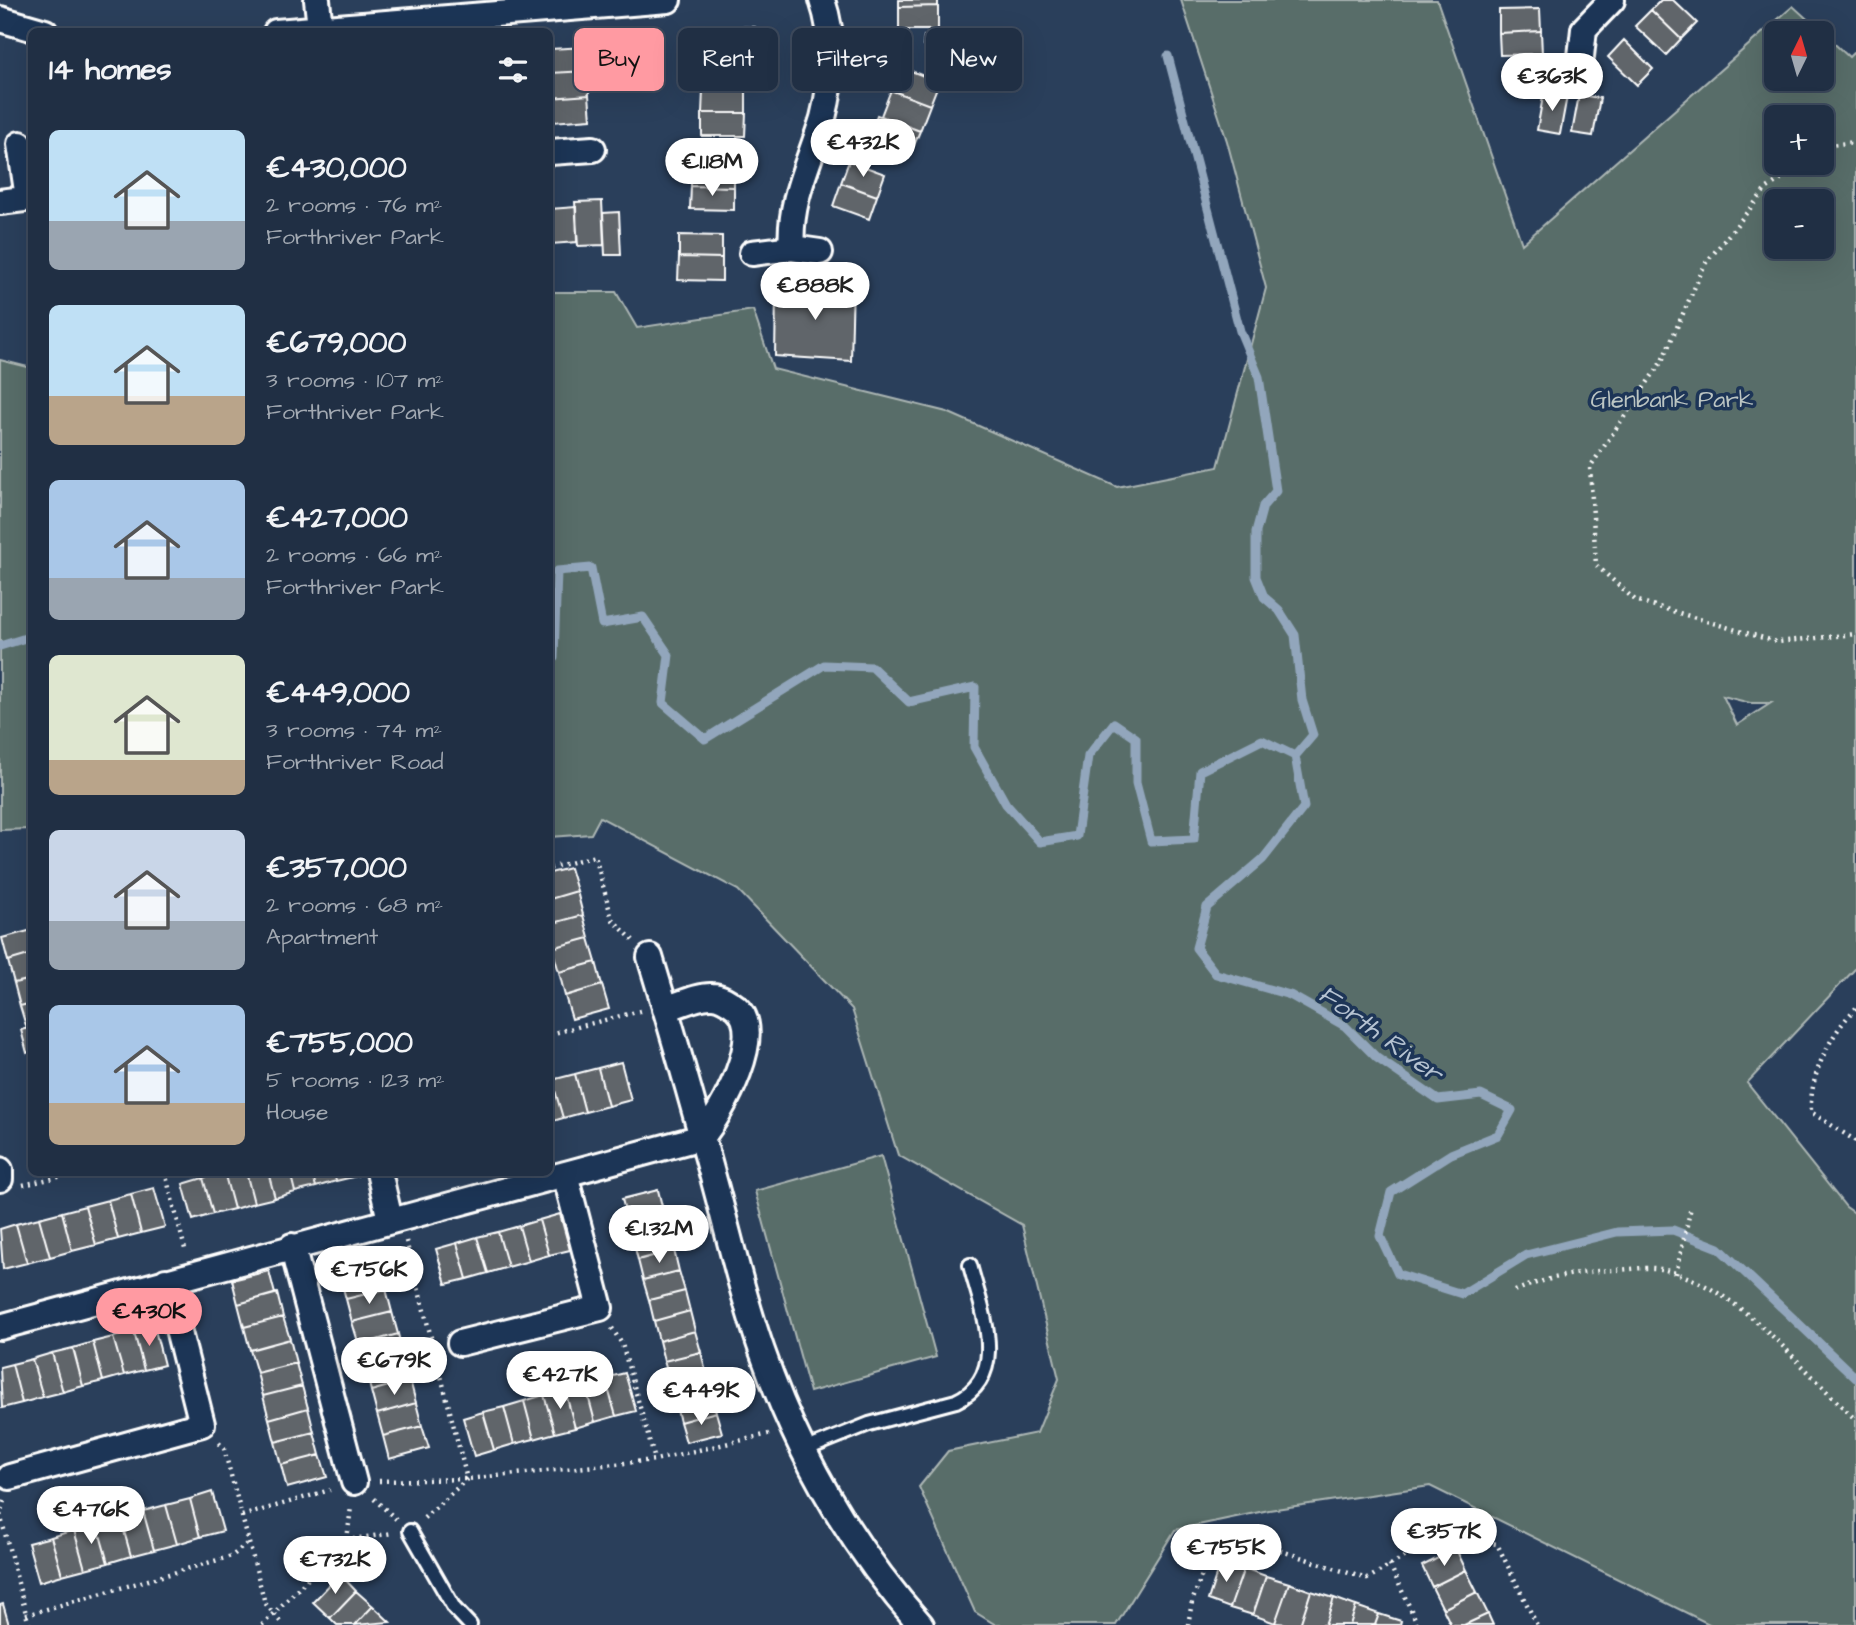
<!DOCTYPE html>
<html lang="en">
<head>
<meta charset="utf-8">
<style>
  body { margin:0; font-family:"Architects Daughter",sans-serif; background:#2d3b4f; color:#f1f3f6; height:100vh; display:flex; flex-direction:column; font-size:26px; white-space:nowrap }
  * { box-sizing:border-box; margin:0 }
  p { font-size:23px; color:#a2a9b2 }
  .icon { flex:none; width:38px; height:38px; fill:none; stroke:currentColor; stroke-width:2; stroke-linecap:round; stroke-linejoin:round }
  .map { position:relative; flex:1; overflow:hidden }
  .drawer { position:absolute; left:28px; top:28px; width:525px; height:1148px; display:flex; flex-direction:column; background:#202f44; border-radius:10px; box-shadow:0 7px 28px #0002,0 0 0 2px #3d4a5d }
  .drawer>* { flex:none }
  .banner { position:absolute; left:574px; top:28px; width:665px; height:63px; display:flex; gap:14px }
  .needle { width:46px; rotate:5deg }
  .controls { position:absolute; left:1764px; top:21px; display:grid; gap:14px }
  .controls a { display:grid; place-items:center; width:70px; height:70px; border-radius:10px; background:#202f44; box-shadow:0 7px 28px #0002,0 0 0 2px #3d4a5d; font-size:35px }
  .price { position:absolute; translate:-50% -60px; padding:0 16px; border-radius:24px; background:#fff; color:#222; font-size:23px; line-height:46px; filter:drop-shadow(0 2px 4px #0008) }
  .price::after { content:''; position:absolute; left:50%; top:42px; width:21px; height:16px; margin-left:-10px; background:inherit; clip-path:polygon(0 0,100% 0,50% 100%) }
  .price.current { background:#ff9aa2; color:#111 }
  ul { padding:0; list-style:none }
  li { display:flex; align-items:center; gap:21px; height:175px; padding:0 21px }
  li span { display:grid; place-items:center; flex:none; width:196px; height:140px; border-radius:10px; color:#555 }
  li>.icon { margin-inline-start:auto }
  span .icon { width:84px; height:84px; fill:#fffc; stroke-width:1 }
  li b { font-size:30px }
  h2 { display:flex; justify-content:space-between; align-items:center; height:84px; padding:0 21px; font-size:30px }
  .chip { padding:0 24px; border-radius:10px; background:#202f44; box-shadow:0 7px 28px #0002,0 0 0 2px #3d4a5d; font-size:24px; line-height:63px }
  .chip.current { background:#ff9aa2; color:#111 }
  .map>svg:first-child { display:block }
  .green { fill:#586d69; stroke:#acb6b4; stroke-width:2; fill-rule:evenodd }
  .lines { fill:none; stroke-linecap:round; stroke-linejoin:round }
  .stream { stroke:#92a6bc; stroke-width:9 }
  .building { fill:#60656b; stroke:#fff; stroke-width:2 }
  .lane-casing { stroke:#fff; stroke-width:18 }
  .street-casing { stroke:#fff; stroke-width:30 }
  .path { stroke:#fff; stroke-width:4.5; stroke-dasharray:2 5; stroke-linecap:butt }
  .lane { stroke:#1d3557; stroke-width:12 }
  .street { stroke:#1d3557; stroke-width:24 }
  .labels { text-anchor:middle; stroke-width:7; stroke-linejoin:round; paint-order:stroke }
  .park-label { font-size:24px; fill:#bcc5c3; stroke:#1d3557 }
  .water-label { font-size:26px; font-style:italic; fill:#b6c3d2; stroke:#1d3557 }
</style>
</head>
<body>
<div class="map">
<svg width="1856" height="1625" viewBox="0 0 1856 1625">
  <rect width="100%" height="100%" fill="#2a3f5b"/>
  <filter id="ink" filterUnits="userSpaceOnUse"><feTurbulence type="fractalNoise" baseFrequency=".0143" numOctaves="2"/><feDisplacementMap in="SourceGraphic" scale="14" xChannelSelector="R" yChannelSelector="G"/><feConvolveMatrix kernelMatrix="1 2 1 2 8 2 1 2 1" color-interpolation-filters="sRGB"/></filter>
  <g filter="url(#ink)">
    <path class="green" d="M1181,0H1437L1522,244L1793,6L1849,57L1856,50V968L1747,1083L1846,1207L1856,1214V1625H1711L1430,1486L1269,1510L1175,1530L1116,1625H996L975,1612L919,1487L948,1451L1037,1433L1059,1379L1022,1225L898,1155L852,1009L738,890L600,817L591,834L550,837V292H616L637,328L753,310L773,369L947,412L1117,487L1218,467L1266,288L1227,141ZM1822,33V79H1776V33ZM1822,117V163H1776V117ZM1776,201H1822V247H1776ZM1723,696L1750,703H1771L1737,725Z
      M0,360L32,368L31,829L0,830Z
      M881,1156L936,1357L810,1392L755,1191Z"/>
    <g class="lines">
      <path class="stream" d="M1168,56L1240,331L1259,377L1276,491L1263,506L1256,532V577L1264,597L1279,610L1295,635L1302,700L1313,735L1295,756
        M0,646L32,636
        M550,662L554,658L557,571L591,568L602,624L643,617L669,655L663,703L705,739L824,665L872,667L909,702L975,687L974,747L1006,804L1040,842L1077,836L1088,756L1114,723L1136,738V783L1151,841L1194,839L1200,771L1262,740L1295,756
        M1295,756L1304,807L1263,859L1207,907L1196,948L1216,974L1290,995L1345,1026L1377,1058L1438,1100L1481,1095L1512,1110L1498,1135L1451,1154L1391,1192L1380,1236L1398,1274L1462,1294L1526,1255L1617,1232L1673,1230L1719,1248L1856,1378"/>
    </g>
    <path class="building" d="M899,0H938V6L899,7Z
      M1661,0H1673L1697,23L1681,39L1651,10Z
      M938,6V30H899V7Z
      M1540,9L1541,31L1499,33V10Z
      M1651,10L1681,39L1666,55L1635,26Z
      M711,26L755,27L754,50L711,49Z
      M1541,31L1542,54L1500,55L1499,33Z
      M924,36L946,37L945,47L923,46Z
      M1624,40L1653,69L1637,85L1608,57Z
      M586,47L588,71L550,73V49Z
      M711,49L754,50V72L711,71Z
      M896,65L939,82L930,105L887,89Z
      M588,71L589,95L550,98V73Z
      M703,90L746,91V113H702Z
      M891,90L930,105L920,131L881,116Z
      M1544,91L1567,96L1560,134L1537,130Z
      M589,95L591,119L552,122L550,98Z
      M1579,95L1600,98L1593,136L1572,133Z
      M702,113H746L745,136H702Z
      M877,115L920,131L910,155L868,139Z
      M849,161L885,174L877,196L841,183Z
      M691,164L734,165V187L691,186Z
      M841,183L877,196L869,219L833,206Z
      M691,186L734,187V210L690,209Z
      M602,201L604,245L578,246L575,202Z
      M576,207L577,242L551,244L550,209Z
      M619,212L621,255H605L603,213Z
      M679,235L722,236V258L679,257Z
      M679,257L722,258V281L678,280Z
      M812,282L853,283L851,361L775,356L776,293H788V286L812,287Z
      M570,868L577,891L550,899V873Z
      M577,891L583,915L550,924V899Z
      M583,915L589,938L552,948L550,924Z
      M32,930V954L8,961L2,938Z
      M589,938L596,962L559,972L552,948Z
      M32,954V979L14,983L8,961Z
      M596,962L602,985L565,996L559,972Z
      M32,979V1003L20,1006L14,983Z
      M602,985L609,1009L572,1019L565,996Z
      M32,1003V1027L27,1029L20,1006Z
      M32,1027V1051L27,1053L21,1030Z
      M621,1062L631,1100L608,1106L598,1068Z
      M598,1068L608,1106L585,1112L575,1074Z
      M575,1074L585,1112L563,1118L552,1080Z
      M552,1080L563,1118L550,1122V1081Z
      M224,1172H246L254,1203L234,1209Z
      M224,1172L234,1209L213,1214L203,1178Z
      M246,1172H268L275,1198L254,1203Z
      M268,1172H290L295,1192L275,1198Z
      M290,1172H312L316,1187L295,1192Z
      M312,1172H334L336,1181L316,1187Z
      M334,1172H356L357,1176L336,1181Z
      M203,1178L213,1214L193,1220L183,1184Z
      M154,1188L165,1227L141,1233L131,1194Z
      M658,1190L663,1210L627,1219L622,1199Z
      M131,1194L141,1233L118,1239L108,1200Z
      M108,1200L118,1239L96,1245L85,1206Z
      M85,1206L96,1245L72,1251L62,1212Z
      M663,1210L669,1230L633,1240L627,1219Z
      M62,1212L72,1251L50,1257L39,1218Z
      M560,1214L570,1250L549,1255L539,1220Z
      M39,1218L50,1257L27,1263L16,1224Z
      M539,1220L549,1255L529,1261L519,1226Z
      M16,1224L27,1263L3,1269L0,1229Z
      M519,1226L529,1261L508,1267L498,1232Z
      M669,1230L674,1250L638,1260L633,1240Z
      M498,1232L508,1267L488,1273L477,1237Z
      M477,1237L488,1273L467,1279L457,1243Z
      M457,1243L467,1279L446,1284L436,1249Z
      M674,1250L679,1271L643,1280L638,1260Z
      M380,1266L386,1289L346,1299L340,1277Z
      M269,1271L275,1294L238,1304L232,1280Z
      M679,1271L685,1291L649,1300L643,1280Z
      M386,1289L392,1312L352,1322L346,1299Z
      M685,1291L690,1311L654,1321L649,1300Z
      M277,1293L283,1317L244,1327L238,1304Z
      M690,1311L695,1331L659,1341L654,1321Z
      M392,1312L398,1334L359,1345L352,1322Z
      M283,1317L290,1339L250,1350L244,1327Z
      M154,1326L164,1365L144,1370L134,1332Z
      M695,1331L701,1352L664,1361L659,1341Z
      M134,1332L144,1370L124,1375L113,1337Z
      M398,1334L404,1357L365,1368L359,1345Z
      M113,1337L124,1375L103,1381L93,1342Z
      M290,1339L296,1363L257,1373L250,1350Z
      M93,1342L103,1381L83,1386L73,1348Z
      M73,1348L83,1386L63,1392L52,1353Z
      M701,1352L706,1372L670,1381L664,1361Z
      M52,1353L63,1392L43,1397L32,1359Z
      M404,1357L410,1380L371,1391L365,1368Z
      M32,1359L43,1397L22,1403L12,1364Z
      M296,1363L302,1386L263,1396L257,1373Z
      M12,1364L22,1403L2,1408L0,1367Z
      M706,1372L711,1392L675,1402L670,1381Z
      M625,1373L636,1411L616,1416L605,1378Z
      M605,1378L616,1416L595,1422L585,1384Z
      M410,1380L416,1403L377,1414L371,1391Z
      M585,1384L595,1422L575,1428L565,1390Z
      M302,1386L308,1408L269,1419L263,1396Z
      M565,1390L575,1428L555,1433L544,1395Z
      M711,1392L716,1412L680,1422L675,1402Z
      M544,1395L555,1433L534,1439L524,1401Z
      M524,1401L534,1439L514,1444L504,1407Z
      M416,1403L422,1426L383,1436L377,1414Z
      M504,1407L514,1444L494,1450L483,1412Z
      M308,1408L314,1432L275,1442L269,1419Z
      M483,1412L494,1450L474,1456L463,1418Z
      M716,1412L722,1433L686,1442L680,1422Z
      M422,1426L429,1448L389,1459L383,1436Z
      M314,1432L320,1455L281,1465L275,1442Z
      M320,1455L327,1477L287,1488L281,1465Z
      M212,1492L223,1531L200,1537L190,1499Z
      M190,1499L200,1537L177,1544L166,1505Z
      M166,1505L177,1544L154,1550L143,1511Z
      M143,1511L154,1550L131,1556L120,1517Z
      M120,1517L131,1556L108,1563L97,1524Z
      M97,1524L108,1563L85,1569L74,1530Z
      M74,1530L85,1569L62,1575L51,1537Z
      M51,1537L62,1575L39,1582L28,1543Z
      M1456,1549L1466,1570L1432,1587L1422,1566Z
      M1221,1560L1244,1568L1230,1608L1208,1600Z
      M1244,1568L1266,1576L1253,1615L1230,1608Z
      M1466,1570L1477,1592L1443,1609L1432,1587Z
      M340,1574L356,1591L330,1618L313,1602Z
      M1266,1576L1289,1583L1275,1623L1253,1615Z
      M1289,1583L1311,1591L1300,1625L1275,1623Z
      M356,1591L373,1606L355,1625H337L330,1618Z
      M1311,1591L1334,1598L1325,1625H1300Z
      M1477,1592L1488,1614L1464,1625H1451L1443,1609Z
      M1334,1598L1356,1606L1350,1625H1325Z
      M3,1604L9,1625H0V1605Z
      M373,1606L390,1622L355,1625Z
      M1356,1606L1379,1614L1375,1625H1350Z
      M1379,1614L1401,1621L1400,1625H1375Z
      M1488,1614L1493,1625H1464Z"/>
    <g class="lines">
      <g class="lane-casing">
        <path id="lane" d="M804,1450L869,1424L956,1401C1011,1375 981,1309 970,1265
          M410,1531L454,1608L470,1625"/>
      </g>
      <g class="street-casing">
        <path id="street" d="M317,0L320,28
          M0,19L45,32
          M276,32L668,0
          M1579,75L1584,29L1612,0
          M20,144L28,198
          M550,152L593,149
          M0,202L32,198
          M792,248C788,202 810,162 823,118C833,79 835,38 822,0
          M752,253L792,248L820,252
          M650,957C672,1030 693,1104 713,1177C729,1235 742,1295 762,1351C797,1452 850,1545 921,1625
          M0,1170V1179
          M379,1172L390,1220
          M292,1246L354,1482
          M0,1327L702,1137C722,1113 767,1032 736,1007C729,1002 721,996 712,996C698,995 679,1005 665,1009
          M460,1343L600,1308L565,1174
          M10,1477L202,1424L166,1281"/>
      </g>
      <path class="path" d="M1822,150L1829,145L1856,142
        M1804,163L1766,189L1705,264L1662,361L1590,467L1596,565L1635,600L1777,642L1856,634
        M550,868L595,856L612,919L633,940
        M1856,1008C1831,1033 1809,1075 1811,1112L1856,1141
        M550,1034L640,1011
        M165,1172L185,1249
        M23,1185L81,1172
        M406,1241L433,1345
        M1676,1274L1691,1207
        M1515,1291C1547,1277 1579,1272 1613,1270C1628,1270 1647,1266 1661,1269C1740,1286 1799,1367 1856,1420
        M612,1328L622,1344L655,1460
        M219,1443L224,1449L265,1603L283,1625
        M379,1481L467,1479L655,1460L769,1434
        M374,1499L396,1519
        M4,1501L0,1514L29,1625
        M242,1516L330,1490
        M424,1518L467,1479L436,1356
        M347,1540L351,1507
        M1390,1565L1418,1625
        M26,1615L232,1556L249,1542
        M262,1625L347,1540L393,1533
        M1188,1625L1192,1602L1213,1544L1248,1540L1367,1579L1441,1535L1497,1544L1537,1625"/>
      <use href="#lane" class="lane"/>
      <use href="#street" class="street"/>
    </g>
  </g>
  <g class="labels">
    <g class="park-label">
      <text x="1672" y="407">Glenbank Park</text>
    </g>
    <g class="water-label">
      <text transform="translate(1381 1033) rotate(36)" y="9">Forth River</text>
    </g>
  </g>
</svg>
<div class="controls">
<a><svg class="needle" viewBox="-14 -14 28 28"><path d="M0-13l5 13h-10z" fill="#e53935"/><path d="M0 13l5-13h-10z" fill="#a2a9b2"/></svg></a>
<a>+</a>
<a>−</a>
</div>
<b class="price" style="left:1552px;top:113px">€363K</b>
<b class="price" style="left:863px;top:179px">€432K</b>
<b class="price" style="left:712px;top:198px">€1.18M</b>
<b class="price" style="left:815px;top:322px">€888K</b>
<b class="price" style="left:659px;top:1265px">€1.32M</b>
<b class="price" style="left:369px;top:1306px">€756K</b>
<b class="price current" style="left:149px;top:1348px">€430K</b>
<b class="price" style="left:394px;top:1397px">€679K</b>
<b class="price" style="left:560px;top:1411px">€427K</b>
<b class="price" style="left:701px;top:1427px">€449K</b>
<b class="price" style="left:91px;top:1546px">€476K</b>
<b class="price" style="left:1444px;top:1568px">€357K</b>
<b class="price" style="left:1226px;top:1584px">€755K</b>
<b class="price" style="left:335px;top:1596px">€732K</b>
<div class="banner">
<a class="chip current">Buy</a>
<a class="chip">Rent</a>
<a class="chip">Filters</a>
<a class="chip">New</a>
</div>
<section class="drawer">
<h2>14 homes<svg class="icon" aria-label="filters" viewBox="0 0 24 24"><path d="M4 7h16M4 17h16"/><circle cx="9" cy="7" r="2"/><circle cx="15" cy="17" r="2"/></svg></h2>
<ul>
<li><span style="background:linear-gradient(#bfe0f5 65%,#9aa5b1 0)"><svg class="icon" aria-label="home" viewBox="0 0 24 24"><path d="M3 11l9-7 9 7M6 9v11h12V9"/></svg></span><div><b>€430,000</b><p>2 rooms · 76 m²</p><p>Forthriver Park</p></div></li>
<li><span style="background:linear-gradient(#bfe0f5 65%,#b9a48a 0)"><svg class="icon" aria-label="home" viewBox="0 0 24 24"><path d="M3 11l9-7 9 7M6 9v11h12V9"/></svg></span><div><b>€679,000</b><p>3 rooms · 107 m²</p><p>Forthriver Park</p></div></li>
<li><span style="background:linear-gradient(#a9c7e8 70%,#9aa5b1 0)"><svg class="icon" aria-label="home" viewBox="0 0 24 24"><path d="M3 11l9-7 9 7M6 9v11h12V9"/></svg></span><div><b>€427,000</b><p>2 rooms · 66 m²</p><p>Forthriver Park</p></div></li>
<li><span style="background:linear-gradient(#dfe7d0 75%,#b9a48a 0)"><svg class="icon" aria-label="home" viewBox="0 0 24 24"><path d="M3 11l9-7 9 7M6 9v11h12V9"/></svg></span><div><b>€449,000</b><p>3 rooms · 74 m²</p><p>Forthriver Road</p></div></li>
<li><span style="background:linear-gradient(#c9d6e8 65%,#9aa5b1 0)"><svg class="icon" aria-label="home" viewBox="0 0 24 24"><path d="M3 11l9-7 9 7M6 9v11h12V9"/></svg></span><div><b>€357,000</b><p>2 rooms · 68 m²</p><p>Apartment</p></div></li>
<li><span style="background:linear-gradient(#a9c7e8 70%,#b9a48a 0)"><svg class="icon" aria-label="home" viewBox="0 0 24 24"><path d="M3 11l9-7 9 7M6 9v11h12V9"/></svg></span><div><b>€755,000</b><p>5 rooms · 123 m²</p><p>House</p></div></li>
</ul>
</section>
</div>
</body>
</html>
